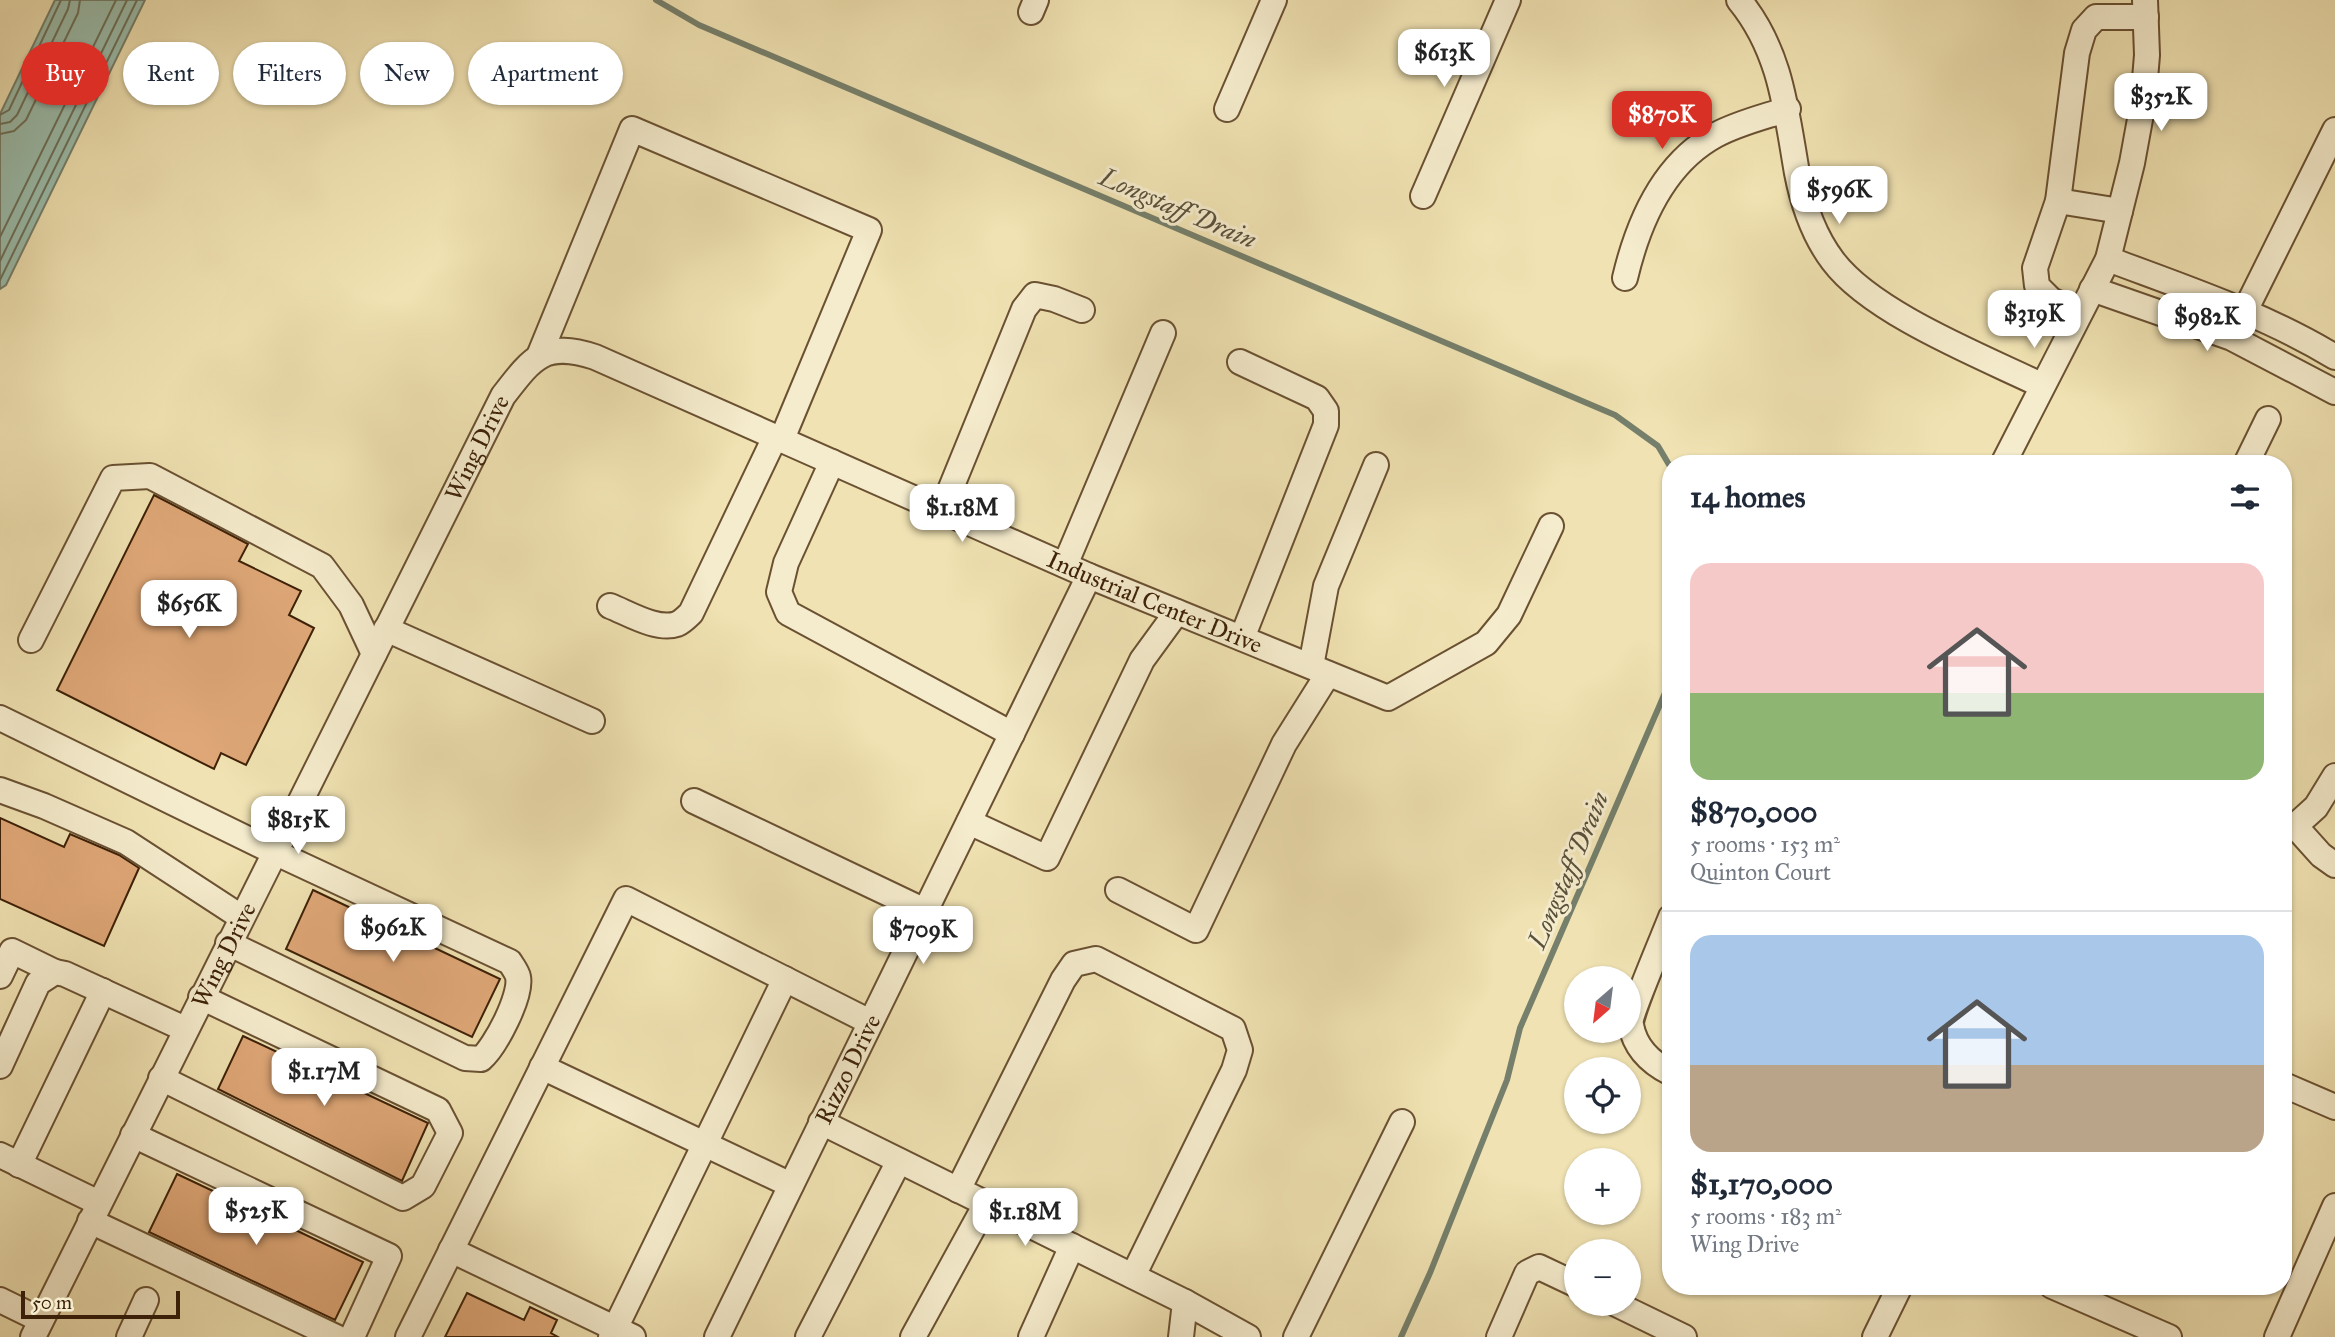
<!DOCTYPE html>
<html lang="en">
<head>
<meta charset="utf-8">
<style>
  body { margin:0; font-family:"IM FELL Great Primer",serif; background:#f2f2f3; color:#1f2937; height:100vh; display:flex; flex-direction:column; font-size:26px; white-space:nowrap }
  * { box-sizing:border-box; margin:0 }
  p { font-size:23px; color:#747a83 }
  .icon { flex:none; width:38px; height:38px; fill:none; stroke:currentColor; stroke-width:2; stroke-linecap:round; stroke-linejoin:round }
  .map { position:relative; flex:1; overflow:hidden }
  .side { position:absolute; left:1662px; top:455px; width:630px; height:840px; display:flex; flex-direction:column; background:#fff; border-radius:28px; box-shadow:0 2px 5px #0004 }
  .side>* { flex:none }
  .guide { position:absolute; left:21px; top:42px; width:665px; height:63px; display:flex; gap:14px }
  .needle { width:46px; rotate:208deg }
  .tools { position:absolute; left:1564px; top:966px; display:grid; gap:14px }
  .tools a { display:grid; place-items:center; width:77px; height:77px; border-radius:50%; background:#fff; box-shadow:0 2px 5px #0004; font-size:35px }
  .scale { position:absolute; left:21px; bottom:18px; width:159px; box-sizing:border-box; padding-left:7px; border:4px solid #3d2108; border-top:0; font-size:19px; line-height:24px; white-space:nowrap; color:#3d2108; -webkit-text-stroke:5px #f5eccd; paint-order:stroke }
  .price { position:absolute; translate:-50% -60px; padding:0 16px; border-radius:14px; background:#fff; color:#222; font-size:23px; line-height:46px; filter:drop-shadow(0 2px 4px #0008) }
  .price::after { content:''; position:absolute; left:50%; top:42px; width:21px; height:16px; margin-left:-10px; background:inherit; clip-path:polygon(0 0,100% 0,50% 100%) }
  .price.active { background:#d93025; color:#fff }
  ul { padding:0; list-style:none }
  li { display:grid; align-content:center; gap:14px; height:371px; padding:0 28px }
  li+li { border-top:2px solid #e0e1e3 }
  li span { display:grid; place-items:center; height:217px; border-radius:21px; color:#555 }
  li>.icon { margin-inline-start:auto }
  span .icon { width:126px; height:126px; fill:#fffc; stroke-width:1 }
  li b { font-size:30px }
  h2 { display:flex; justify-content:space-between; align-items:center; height:84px; padding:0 28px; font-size:30px }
  .tag { padding:0 24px; border-radius:32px; background:#fff; box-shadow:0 2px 5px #0004; font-size:24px; line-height:63px }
  .tag.active { background:#d93025; color:#fff }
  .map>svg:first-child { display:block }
  .water { fill:#9abead; stroke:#757f6b; stroke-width:2 }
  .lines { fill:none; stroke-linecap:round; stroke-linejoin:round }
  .shore { stroke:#6c705a; stroke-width:2 }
  .stream { stroke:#757f6b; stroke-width:6 }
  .building { fill:#dfa777; stroke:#3d2108; stroke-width:2 }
  .minor-casing { stroke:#6a5132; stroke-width:28 }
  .minor { stroke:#f5eccd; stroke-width:24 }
  .labels { text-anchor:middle; stroke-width:6; stroke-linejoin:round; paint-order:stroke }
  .street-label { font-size:24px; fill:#3d2108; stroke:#f5eccd }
  .water-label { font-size:26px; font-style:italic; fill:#59503a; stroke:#f5eccd }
</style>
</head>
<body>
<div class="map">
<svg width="2335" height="1337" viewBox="0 0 2335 1337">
  <rect width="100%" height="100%" fill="#f0e2b2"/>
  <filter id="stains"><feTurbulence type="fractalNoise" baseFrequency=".00286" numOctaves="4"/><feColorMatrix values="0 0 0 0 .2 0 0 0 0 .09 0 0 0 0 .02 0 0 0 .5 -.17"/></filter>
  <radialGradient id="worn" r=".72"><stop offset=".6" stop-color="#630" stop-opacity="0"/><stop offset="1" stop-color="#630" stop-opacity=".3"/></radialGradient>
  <path class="water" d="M55,0H145L6,285L0,289V114Z"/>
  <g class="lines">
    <path class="shore" d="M0,115L9,110L61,0
      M0,124L10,122L17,115L68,9L70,0
      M0,134L14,131L26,120L78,13L80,0
      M0,237L116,0
      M0,261L127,0
      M0,280L137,0"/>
    <path class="stream" d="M656,0L699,25L1615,415L1658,446L1671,468
      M1401,1337L1430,1273L1507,1080L1520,1028L1671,679"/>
  </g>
  <path class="building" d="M154,495L248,544L239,561L301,591L289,615L314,628L246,765L221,753L214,769L57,690Z
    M0,818L64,847L70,834L119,855L139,868L104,946L0,899Z
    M313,890L500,979L472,1037L286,949Z
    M243,1036L428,1123L402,1181L218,1089Z
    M177,1174L363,1262L335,1320L149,1232Z
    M467,1293L524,1320L530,1307L557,1320L551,1333L558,1337H445Z"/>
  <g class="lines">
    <g class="minor-casing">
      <g id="minor">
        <path d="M1739,0C1781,51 1786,110 1797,173C1803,204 1814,236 1833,261C1872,313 1981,356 2041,385"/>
        <path d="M1031,12L1036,0"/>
        <path d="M1227,109L1274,0"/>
        <path d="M1423,196L1508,0"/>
        <path d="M2058,201L2120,211"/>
        <path d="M2108,259C2185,288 2264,314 2335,357"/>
        <path d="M1625,278C1638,223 1664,163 1716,135C1738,123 1764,117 1788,109"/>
        <path d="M2092,289L2232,338L2335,392"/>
        <path d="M2079,313L2051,300L2037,286L2035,268L2058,201L2077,53L2084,30L2096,17H2146"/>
        <path d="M2238,325L2335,130"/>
        <path d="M539,356L632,129L869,230L782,439"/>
        <path d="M1240,362L1317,398L1326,411V425L1242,638"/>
        <path d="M832,462L786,563L779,592L788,613L1012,734"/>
        <path d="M2003,464L2108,259L2132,163L2143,103L2147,55L2145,0"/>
        <path d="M2246,464L2268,419"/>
        <path d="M942,510L1024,309L1035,295L1054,299L1082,310"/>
        <path d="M1065,565L1163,333"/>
        <path d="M610,606C628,613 657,631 677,624C682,622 687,617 691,613L775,437"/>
        <path d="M386,629L592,721"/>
        <path d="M31,640L113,478L150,476L322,566L351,605L374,654"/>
        <path d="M1311,666L1326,586L1376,465"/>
        <path d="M0,718L274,852L510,962C512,966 517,972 518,977C522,996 495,1047 481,1059L465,1058L228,943"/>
        <path d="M0,790L44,806L126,842L241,917"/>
        <path d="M694,801L925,911"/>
        <path d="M969,822L1047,858L1142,660L1177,612"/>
        <path d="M2295,826L2316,807L2335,776"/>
        <path d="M2295,826L2321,855L2335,865"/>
        <path d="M1118,890L1196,930L1284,744L1328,674"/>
        <path d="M1671,917C1665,933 1629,1016 1631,1025C1635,1048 1651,1063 1671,1073"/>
        <path d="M0,976L12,951L55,972"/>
        <path d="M0,1066L38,983L55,972L65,974L185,1029"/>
        <path d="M542,1067L791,1185"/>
        <path d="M161,1078L403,1198L423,1186L450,1133L438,1110L201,997"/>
        <path d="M2284,1085L2335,1107"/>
        <path d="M821,1122L1185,1302L1248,1337"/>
        <path d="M133,1135L389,1256L352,1337"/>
        <path d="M0,1155L99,1203"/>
        <path d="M19,1165L103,991"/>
        <path d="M958,1190L1063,980L1074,964L1096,959L1233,1029L1240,1050L1234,1070L1133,1276"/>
        <path d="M90,1221L336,1337"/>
        <path d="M451,1250L633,1337"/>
        <path d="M2052,1286L2169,1337"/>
        <path d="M0,1300L41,1320"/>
        <path d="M1616,1304L1684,1337"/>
        <path id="s1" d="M33,1337L503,396C533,357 544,341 595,357L1089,576L1388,698L1486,643L1509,615L1551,526"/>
        <path d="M129,1337L146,1300"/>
        <path d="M408,1337L626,899L870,1022"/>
        <path d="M611,1337L785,979"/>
        <path id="s2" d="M717,1337L1089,576"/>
        <path d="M808,1337L899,1161"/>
        <path d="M913,1337L986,1204"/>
        <path d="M1031,1337L1072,1246"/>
        <path d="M1181,1337L1185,1302"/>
        <path d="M1296,1337L1402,1122"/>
        <path d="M1499,1337L1527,1273L1539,1267L1577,1285"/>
        <path d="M1875,1337L1900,1286"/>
        <path d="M2277,1337L2335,1206"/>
      </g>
    </g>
    <use href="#minor" class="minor"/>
  </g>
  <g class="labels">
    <g class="street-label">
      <text dy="8" stroke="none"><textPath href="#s1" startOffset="994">Wing Drive</textPath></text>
      <text dy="8" stroke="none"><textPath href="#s1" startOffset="1774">Industrial Center Drive</textPath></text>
      <text dy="8" stroke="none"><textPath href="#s1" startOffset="427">Wing Drive</textPath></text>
      <text dy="8" stroke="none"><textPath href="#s2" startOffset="298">Rizzo Drive</textPath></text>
    </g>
    <g class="water-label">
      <text transform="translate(1178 208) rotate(23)" y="9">Longstaff Drain</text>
      <text transform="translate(1568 870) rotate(-67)" y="9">Longstaff Drain</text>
    </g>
  </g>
  <rect width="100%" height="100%" filter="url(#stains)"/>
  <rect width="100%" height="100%" fill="url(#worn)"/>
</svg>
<div class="tools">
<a><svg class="needle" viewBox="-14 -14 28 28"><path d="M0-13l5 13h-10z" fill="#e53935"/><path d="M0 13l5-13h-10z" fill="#747a83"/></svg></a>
<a><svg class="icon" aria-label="locate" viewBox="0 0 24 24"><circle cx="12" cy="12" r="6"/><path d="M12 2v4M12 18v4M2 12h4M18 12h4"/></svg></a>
<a>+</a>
<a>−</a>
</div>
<div class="scale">50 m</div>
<b class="price" style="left:1444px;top:89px">$613K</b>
<b class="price" style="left:2161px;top:133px">$352K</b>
<b class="price active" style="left:1662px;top:151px">$870K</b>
<b class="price" style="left:1839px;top:226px">$596K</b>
<b class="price" style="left:2034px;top:350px">$319K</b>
<b class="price" style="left:2207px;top:353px">$982K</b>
<b class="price" style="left:962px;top:544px">$1.18M</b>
<b class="price" style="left:189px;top:640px">$656K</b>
<b class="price" style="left:298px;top:856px">$815K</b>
<b class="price" style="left:393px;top:964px">$962K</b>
<b class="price" style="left:923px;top:966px">$709K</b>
<b class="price" style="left:324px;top:1108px">$1.17M</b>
<b class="price" style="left:256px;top:1247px">$525K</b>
<b class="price" style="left:1025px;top:1248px">$1.18M</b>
<div class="guide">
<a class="tag active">Buy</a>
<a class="tag">Rent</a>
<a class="tag">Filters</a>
<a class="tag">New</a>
<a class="tag">Apartment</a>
</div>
<section class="side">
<h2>14 homes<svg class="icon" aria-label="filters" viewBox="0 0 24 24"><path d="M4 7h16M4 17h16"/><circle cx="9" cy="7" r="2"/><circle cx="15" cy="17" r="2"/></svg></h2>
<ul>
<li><span style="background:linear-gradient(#f6c9c9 60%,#8fb573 0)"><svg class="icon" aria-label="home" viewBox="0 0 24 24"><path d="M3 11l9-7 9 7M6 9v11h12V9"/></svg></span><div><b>$870,000</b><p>5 rooms · 153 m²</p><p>Quinton Court</p></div></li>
<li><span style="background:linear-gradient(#a9c7e8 60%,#b9a48a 0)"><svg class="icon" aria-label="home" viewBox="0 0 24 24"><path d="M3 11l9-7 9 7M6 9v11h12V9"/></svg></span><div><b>$1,170,000</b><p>5 rooms · 183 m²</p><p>Wing Drive</p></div></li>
</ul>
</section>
</div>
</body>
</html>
